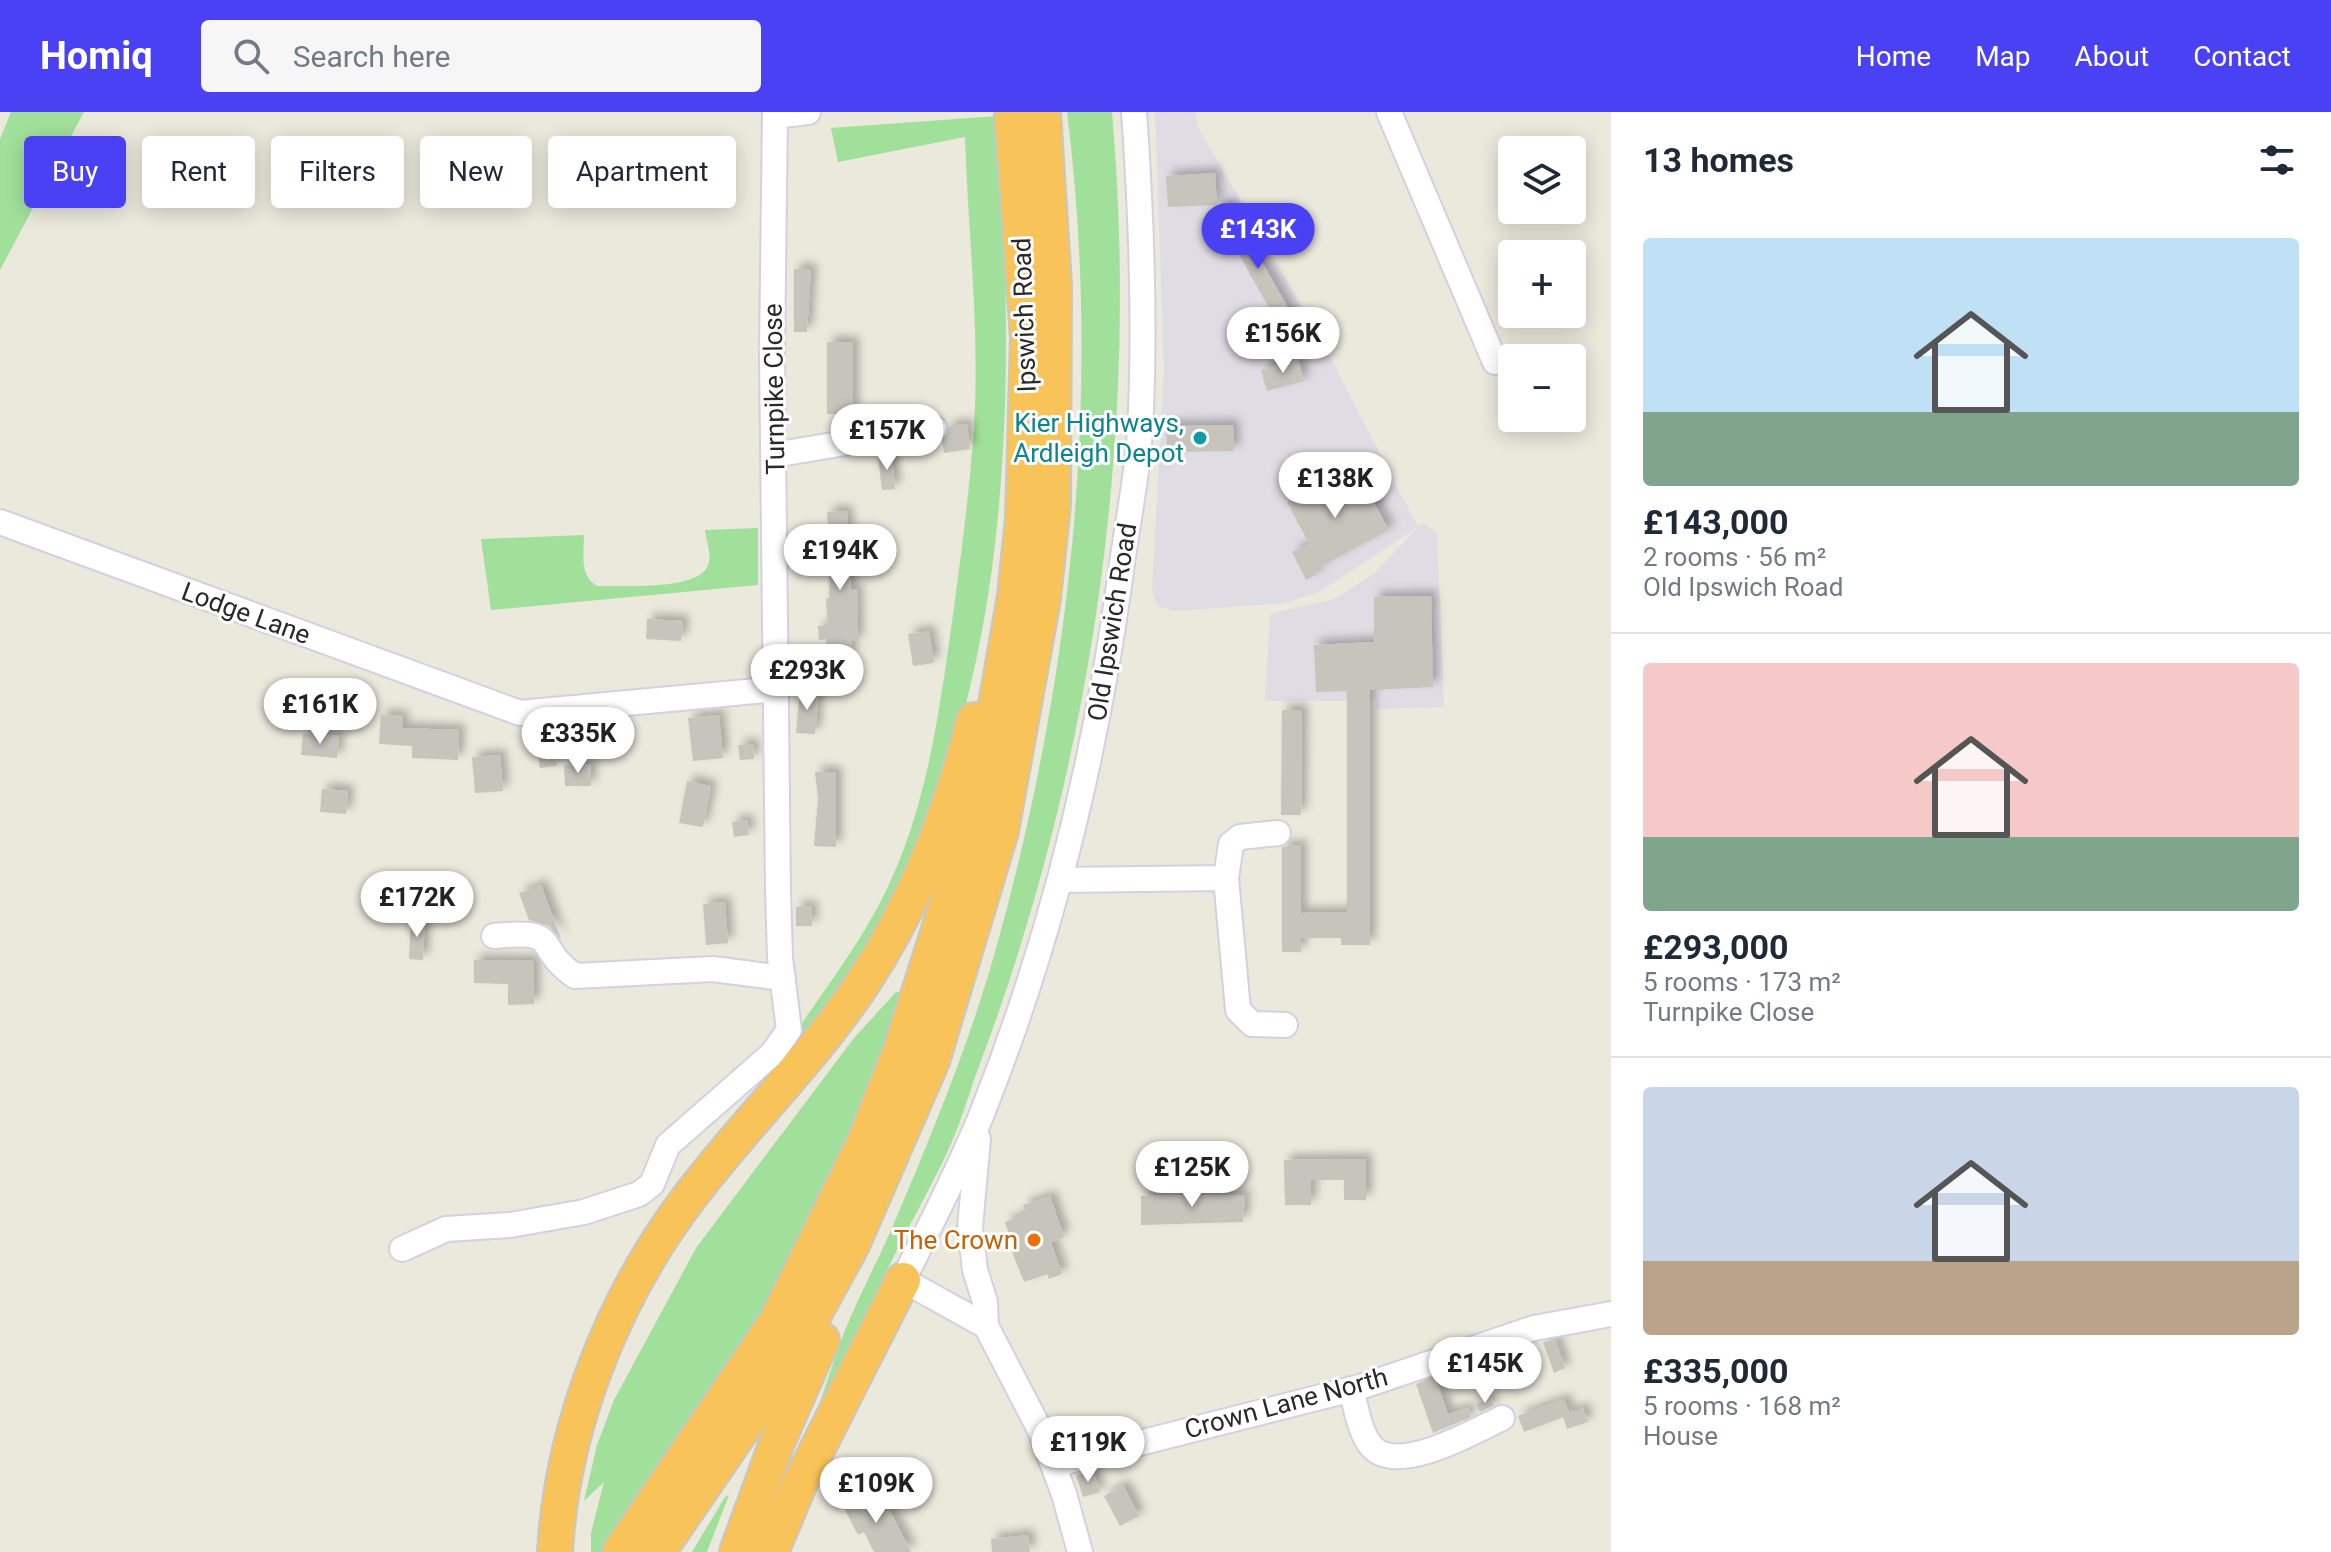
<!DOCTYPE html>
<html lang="en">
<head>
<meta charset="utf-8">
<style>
  body { margin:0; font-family:Roboto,sans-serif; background:#f6f6f7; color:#1f2937; height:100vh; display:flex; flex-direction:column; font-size:30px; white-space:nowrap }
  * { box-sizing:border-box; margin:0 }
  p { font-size:26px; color:#747a83 }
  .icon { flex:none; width:44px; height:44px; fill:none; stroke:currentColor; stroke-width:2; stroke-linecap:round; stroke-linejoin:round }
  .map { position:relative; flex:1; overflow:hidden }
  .drawer { display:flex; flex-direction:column; background:#fff; width:720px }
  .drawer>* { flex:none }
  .banner { position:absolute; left:24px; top:24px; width:760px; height:72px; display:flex; gap:16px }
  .fabs { position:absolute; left:1498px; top:24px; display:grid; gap:16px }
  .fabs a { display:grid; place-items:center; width:88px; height:88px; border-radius:8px; background:#fff; box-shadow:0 4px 20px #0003; font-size:40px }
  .price { position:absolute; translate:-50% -68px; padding:0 18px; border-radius:28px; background:#fff; color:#222; font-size:26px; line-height:52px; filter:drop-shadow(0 2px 4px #0008) }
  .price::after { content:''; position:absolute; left:50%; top:48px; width:24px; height:18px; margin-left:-12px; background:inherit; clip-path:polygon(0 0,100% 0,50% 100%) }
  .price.on { background:#4941f3; color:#fff }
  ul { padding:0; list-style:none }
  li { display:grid; align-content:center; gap:16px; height:424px; padding:0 32px }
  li+li { border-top:2px solid #e0e1e3 }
  li span { display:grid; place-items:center; height:248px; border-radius:8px; color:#555 }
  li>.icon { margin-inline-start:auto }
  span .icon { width:144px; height:144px; fill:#fffc; stroke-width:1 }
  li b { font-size:34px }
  h2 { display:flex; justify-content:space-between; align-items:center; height:96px; padding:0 32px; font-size:34px }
  .pill { padding:0 28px; border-radius:8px; background:#fff; box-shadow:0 4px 20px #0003; font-size:28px; line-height:72px }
  .pill.on { background:#4941f3; color:#fff }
  header { display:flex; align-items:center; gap:48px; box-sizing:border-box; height:112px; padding:0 40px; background:#4941f3; color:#fff }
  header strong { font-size:38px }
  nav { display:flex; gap:44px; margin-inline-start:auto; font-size:28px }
  .search { width:560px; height:72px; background:#f6f6f7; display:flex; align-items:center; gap:20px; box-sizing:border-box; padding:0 28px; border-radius:8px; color:#747a83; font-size:30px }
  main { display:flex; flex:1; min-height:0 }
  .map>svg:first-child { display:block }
  .industrial { fill:#e0dce4 }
  .green { fill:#a1e09a }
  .building { fill:#c6c4bb; filter:url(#shadow) }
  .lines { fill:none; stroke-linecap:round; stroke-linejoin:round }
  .minor-casing { stroke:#d2d1e2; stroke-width:28 }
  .highway-casing { stroke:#c7c7c7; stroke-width:38 }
  .minor { stroke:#fff; stroke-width:24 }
  .highway { stroke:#f8c359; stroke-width:34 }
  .culture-dot { fill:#0f9aa8; stroke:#fff; stroke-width:3 }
  .food-dot { fill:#e8710a; stroke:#fff; stroke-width:3 }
  .labels { text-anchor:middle; stroke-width:6; stroke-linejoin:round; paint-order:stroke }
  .street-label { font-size:26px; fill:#292929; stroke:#fff }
  .culture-label { font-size:26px; fill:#0d838f; stroke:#fff; text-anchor:end }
  .food-label { font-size:26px; fill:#c56008; stroke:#fff; text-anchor:end }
</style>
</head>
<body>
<header>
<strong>Homiq</strong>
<div class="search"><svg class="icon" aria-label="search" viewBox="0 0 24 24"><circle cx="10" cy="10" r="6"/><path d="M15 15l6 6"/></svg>Search here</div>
<nav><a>Home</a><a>Map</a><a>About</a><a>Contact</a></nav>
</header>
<main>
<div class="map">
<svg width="1611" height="1440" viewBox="0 0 1611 1440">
  <defs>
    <filter id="shadow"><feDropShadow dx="6" dy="-6" stdDeviation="4" flood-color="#0004"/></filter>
  </defs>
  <rect width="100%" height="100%" fill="#ebe8dc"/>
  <path class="industrial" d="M1155,0H1196V12L1321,228L1418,415L1423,411L1437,421L1444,595L1376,597V589H1265L1270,502L1334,487L1375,461L1418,415L1321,479L1285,491L1175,499L1160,495L1155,488L1152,478L1164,257Z"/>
  <path class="green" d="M11,0H84L0,158V27Z
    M1067,0H1112C1140,320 1093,649 981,949C971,974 964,1002 953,1027C935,1069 911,1109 891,1150C863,1206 837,1262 810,1318C822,1286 832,1253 844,1221C859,1183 879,1147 895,1109C933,1019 971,927 997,833C1072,563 1102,279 1067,0Z
    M998,4C1013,244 1016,494 924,720C914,746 905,775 892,799C864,849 825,896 792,944L787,933C825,876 868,823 895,759C926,687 938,608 949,531C959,459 969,387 974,315C980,218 968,121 965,25L838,50L831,16Z
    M758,416V473L491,498L481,427L584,423C584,442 579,464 597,474C622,473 704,480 709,450C711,441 706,427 705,418Z
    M896,880L905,882L841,1063L649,1397L614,1440H591V1421L604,1370L584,1389L597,1333L614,1288L696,1136L854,926Z
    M729,1383L707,1440H692L725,1385Z"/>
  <path class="building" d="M1215,61L1217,93L1168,95L1166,64Z
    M1228,90L1301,219L1287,228L1214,98Z
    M794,157H811L807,220H794Z
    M827,230H853V302H827Z
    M1298,247L1304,269L1267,279L1261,258Z
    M967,312L970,337L944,341L942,328L949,314Z
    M1233,313L1234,339L1167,340L1166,314Z
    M892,342L895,377L882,378L878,344Z
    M1354,354L1389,418L1314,458L1317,462L1306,468L1292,440L1309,432L1287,390Z
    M847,399L851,477H857L858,529H851L852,544L827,545L826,527L819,528L818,514H828L826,487L829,486L830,451L827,400Z
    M1431,484L1433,575L1370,578V833H1341V826H1301V840H1282V735L1301,733V801L1347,800V579L1316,580L1314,533L1374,530V485Z
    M647,507L683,509L681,529L646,527Z
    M929,519L934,551L913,554L908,522Z
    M800,577L819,579L815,622L796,621Z
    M1282,598H1302L1301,703H1281Z
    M381,603L403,604L402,616L459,618L458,648L412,646V634L379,632Z
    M719,603L723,646L693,649L688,606Z
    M550,613L557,654L540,656L534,615Z
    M303,622L339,624L337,646L301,643Z
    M753,632L754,647L740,648L738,633Z
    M500,643L503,679L475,681L472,645Z
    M591,652V674H565L564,653Z
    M815,660H836V735L814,734L818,687Z
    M687,669L711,674L703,715L679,711Z
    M322,677L348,679L346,702L320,700Z
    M747,708L749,723L734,725L732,710Z
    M541,773L561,827L549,814L529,808L519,781Z
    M725,790L728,831L706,833L703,792Z
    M811,794L812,814H796V795Z
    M411,806L425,807L423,848L409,847Z
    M474,848L534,849V892L508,893V872L474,871Z
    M1366,1047V1088H1344V1068H1311V1093H1285L1284,1048Z
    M1245,1083L1243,1110L1141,1113V1084Z
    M1050,1084L1064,1125L1051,1130L1062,1162L1049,1167L1047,1162L1024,1170L1009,1132L1012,1131L1005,1110L1026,1102L1023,1093Z
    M1555,1228L1565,1256L1554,1261L1543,1230L1518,1237L1538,1231Z
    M1455,1259L1456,1261L1436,1268L1448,1302L1468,1296L1471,1305L1433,1321L1416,1272Z
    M1492,1286L1494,1293L1480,1300L1476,1292Z
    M1564,1287L1569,1301L1583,1296L1588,1310L1567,1317L1563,1305L1524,1320L1518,1304Z
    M1093,1358L1100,1380L1083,1385L1076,1363Z
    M1123,1373L1139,1404L1120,1414L1104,1384Z
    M870,1380L881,1401L889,1397L911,1440H874L864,1420L858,1423L843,1394Z
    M1028,1423L1030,1440H992L991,1427Z"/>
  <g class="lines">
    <g class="minor-casing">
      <path id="minor" d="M1389,0L1495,250
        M775,4L808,0
        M774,343L934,316
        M0,410L520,601L778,577
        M1226,766L1238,898L1252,912L1285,913
        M1060,768L1226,766L1231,732L1240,725L1278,721
        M494,824C565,817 532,835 575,864L713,857L783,866
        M978,1027L970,1115L975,1158L985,1190L986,1214L1040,1318L1064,1382L1080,1440
        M402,1137L446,1117L510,1113L584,1100L639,1082L652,1072L668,1033L772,942L789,918L780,846L778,779L772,241L775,0
        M986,1214L903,1168C930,1114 958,1060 981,1004C1051,829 1096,646 1121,459C1128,406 1140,351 1141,297C1145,198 1141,98 1134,0
        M1351,1277C1356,1295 1360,1323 1373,1336C1400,1362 1473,1320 1502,1306
        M1053,1353L1360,1275L1534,1216L1611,1202"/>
    </g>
    <g class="highway-casing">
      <path id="highway" d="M555,1440C562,1315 613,1186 688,1087C744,1012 813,947 864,869C916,790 951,700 974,608
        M620,1440L776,1210L865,1029L900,940L978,695L1015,484L1023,406L1028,226L1012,0
        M658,1440L788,1250L852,1133L932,949L1001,719L1043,487L1053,393L1054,173L1043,0
        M737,1440L776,1333L822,1228
        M771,1440L799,1373L903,1168"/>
    </g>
    <use href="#minor" class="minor"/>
    <use href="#highway" class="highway"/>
  </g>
  <circle class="culture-dot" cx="1200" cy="326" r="8"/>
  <circle class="food-dot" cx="1034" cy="1128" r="8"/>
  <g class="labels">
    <g class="street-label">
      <text transform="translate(1024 203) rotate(-92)" y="9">Ipswich Road</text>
      <text transform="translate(774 277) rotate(-91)" y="9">Turnpike Close</text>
      <text transform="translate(246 501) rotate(20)" y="9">Lodge Lane</text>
      <text transform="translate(1112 510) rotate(-81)" y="9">Old Ipswich Road</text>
      <text transform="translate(1286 1291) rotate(-15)" y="9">Crown Lane North</text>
    </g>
    <g class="culture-label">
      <text x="1184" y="320">Kier Highways,<tspan x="1184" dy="30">Ardleigh Depot</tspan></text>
    </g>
    <g class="food-label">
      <text x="1018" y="1137">The Crown</text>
    </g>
  </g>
</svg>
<div class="fabs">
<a><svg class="icon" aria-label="layers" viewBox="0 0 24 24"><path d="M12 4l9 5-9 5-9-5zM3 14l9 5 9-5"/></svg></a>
<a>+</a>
<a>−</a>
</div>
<b class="price on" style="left:1258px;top:159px">£143K</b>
<b class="price" style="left:1283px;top:263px">£156K</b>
<b class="price" style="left:887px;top:360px">£157K</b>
<b class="price" style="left:1335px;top:408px">£138K</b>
<b class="price" style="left:840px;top:480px">£194K</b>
<b class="price" style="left:807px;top:600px">£293K</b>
<b class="price" style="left:320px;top:634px">£161K</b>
<b class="price" style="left:578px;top:663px">£335K</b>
<b class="price" style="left:417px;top:827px">£172K</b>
<b class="price" style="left:1192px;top:1097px">£125K</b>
<b class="price" style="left:1485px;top:1293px">£145K</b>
<b class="price" style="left:1088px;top:1372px">£119K</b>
<b class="price" style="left:876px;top:1413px">£109K</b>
<div class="banner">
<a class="pill on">Buy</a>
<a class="pill">Rent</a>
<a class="pill">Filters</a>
<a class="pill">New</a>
<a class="pill">Apartment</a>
</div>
</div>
<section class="drawer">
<h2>13 homes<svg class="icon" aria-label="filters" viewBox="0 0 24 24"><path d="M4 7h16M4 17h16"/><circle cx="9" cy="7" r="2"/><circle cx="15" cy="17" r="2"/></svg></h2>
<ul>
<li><span style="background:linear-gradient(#bfe0f5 70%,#7fa58c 0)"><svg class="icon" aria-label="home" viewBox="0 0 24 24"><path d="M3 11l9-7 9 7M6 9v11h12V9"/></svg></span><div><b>£143,000</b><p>2 rooms · 56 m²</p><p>Old Ipswich Road</p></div></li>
<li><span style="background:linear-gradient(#f6c9c9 70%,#7fa58c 0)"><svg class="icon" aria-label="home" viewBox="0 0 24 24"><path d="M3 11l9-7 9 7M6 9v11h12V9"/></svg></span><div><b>£293,000</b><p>5 rooms · 173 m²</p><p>Turnpike Close</p></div></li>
<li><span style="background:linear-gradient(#c9d6e8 70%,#b9a48a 0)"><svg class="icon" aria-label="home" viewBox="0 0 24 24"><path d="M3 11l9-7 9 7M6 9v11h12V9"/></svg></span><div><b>£335,000</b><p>5 rooms · 168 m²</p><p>House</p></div></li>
</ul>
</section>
</main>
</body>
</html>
